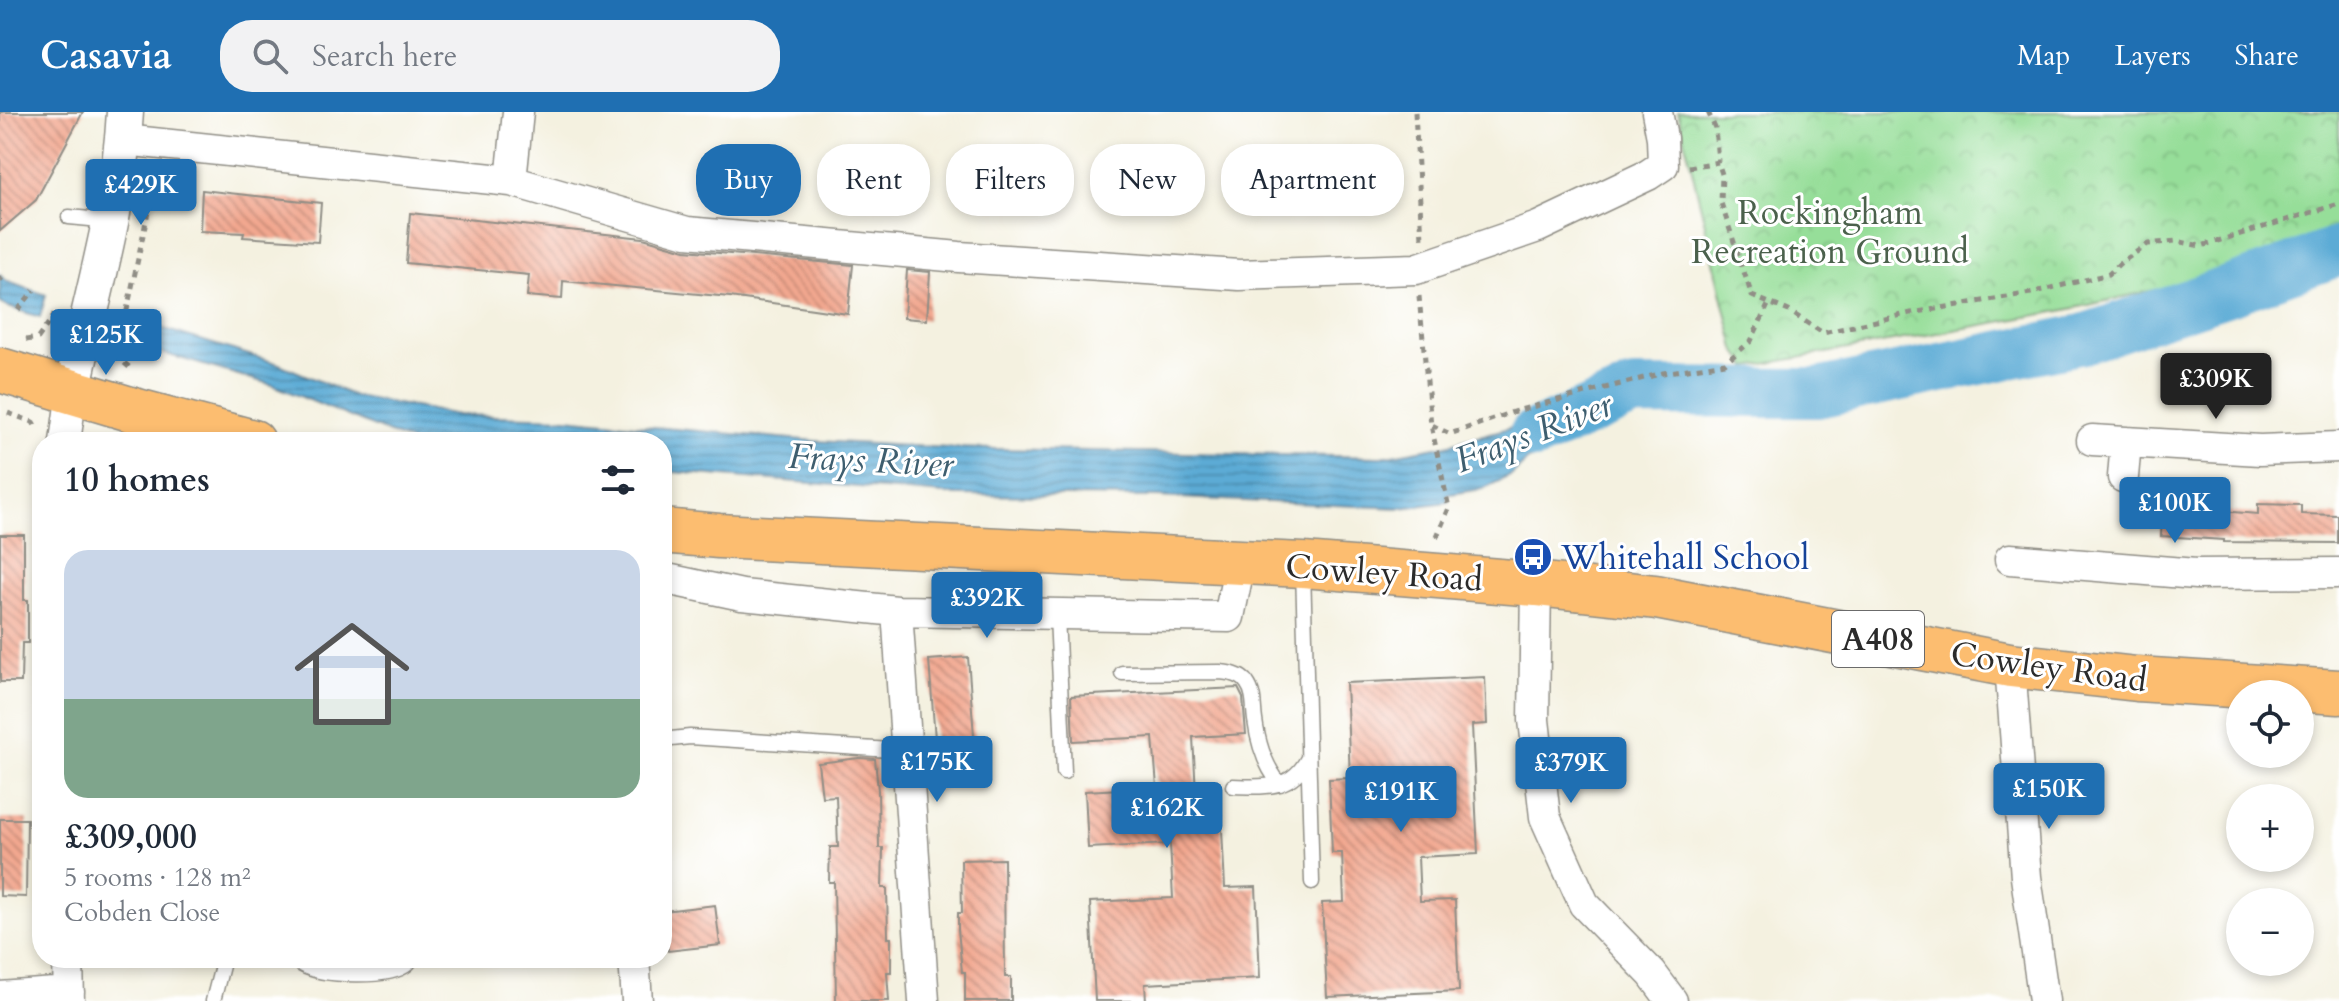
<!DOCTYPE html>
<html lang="en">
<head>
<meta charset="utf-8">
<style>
  body { margin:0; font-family:Cardo,serif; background:#f2f2f3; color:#1f2937; height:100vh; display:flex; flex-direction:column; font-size:30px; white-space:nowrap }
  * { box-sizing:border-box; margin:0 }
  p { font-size:26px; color:#747a83 }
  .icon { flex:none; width:44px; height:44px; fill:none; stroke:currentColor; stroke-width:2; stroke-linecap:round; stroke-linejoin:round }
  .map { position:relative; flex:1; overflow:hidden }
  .side { position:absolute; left:32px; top:320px; width:640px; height:536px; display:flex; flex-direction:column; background:#fff; border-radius:32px; box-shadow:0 4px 12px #0003 }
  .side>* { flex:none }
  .top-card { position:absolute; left:696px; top:32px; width:760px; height:72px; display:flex; gap:16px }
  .tools { position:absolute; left:2226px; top:568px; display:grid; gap:16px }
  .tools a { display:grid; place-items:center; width:88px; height:88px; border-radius:50%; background:#fff; box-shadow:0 4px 12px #0003; font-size:40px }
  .price { position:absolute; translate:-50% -68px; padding:0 18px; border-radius:8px; background:#1f6fb2; color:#fff; font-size:26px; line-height:52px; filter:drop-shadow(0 2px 4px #0008) }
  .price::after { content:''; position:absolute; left:50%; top:48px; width:24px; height:18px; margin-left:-12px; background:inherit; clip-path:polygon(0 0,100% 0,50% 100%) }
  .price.selected { background:#222; color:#fff }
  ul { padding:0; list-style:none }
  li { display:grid; align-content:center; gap:16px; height:424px; padding:0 32px }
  li span { display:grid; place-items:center; height:248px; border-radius:24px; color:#555 }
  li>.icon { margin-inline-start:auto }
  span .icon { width:144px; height:144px; fill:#fffc; stroke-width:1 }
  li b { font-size:34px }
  h2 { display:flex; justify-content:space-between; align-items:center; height:96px; padding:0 32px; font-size:34px }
  .chip { padding:0 28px; border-radius:32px; background:#fff; box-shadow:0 4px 12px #0003; font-size:28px; line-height:72px }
  .chip.selected { background:#1f6fb2; color:#fff }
  header { display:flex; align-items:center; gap:48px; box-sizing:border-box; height:112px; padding:0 40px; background:#1f6fb2; color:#fff }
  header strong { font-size:38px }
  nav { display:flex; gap:44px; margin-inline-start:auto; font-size:28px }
  .search { width:560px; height:72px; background:#f2f2f3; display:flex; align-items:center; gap:20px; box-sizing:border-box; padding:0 28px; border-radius:32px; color:#747a83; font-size:30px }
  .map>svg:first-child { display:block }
  .park { fill:url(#park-crowns); stroke:#608462; stroke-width:2 }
  .water { fill:url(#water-rules); stroke:#436b80; stroke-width:2 }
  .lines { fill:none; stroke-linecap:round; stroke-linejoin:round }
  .river { stroke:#5babd5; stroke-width:50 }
  .building { fill:url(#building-back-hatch) }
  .service-casing { stroke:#908e86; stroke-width:17 }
  .minor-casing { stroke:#908e86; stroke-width:33 }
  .tertiary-casing { stroke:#908e86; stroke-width:39 }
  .primary-casing { stroke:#908e86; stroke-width:47 }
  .path { stroke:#908e86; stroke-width:5; stroke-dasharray:6 6; stroke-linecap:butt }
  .service { stroke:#fff; stroke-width:14 }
  .minor { stroke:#fff; stroke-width:30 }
  .tertiary { stroke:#fff; stroke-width:36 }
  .primary { stroke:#fcbd6f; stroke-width:44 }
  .labels { text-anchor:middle; stroke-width:6; stroke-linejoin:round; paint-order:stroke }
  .shield { fill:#fff; stroke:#6b6b6b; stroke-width:2 }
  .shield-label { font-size:32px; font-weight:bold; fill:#2b2b2b }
  .park-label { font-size:34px; fill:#4b614c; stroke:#fff }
  .transit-label { font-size:34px; fill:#164399; stroke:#fff; text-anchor:start }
  .street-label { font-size:34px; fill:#2b2b2b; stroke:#fff }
  .water-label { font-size:36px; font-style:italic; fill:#3e5e6f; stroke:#fff }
</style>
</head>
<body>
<header>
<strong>Casavia</strong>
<div class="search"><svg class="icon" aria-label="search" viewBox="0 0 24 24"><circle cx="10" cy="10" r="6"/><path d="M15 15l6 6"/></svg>Search here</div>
<nav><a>Map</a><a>Layers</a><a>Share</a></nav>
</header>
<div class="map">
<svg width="2339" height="889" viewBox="0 0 2339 889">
  <defs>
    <pattern id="park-crowns" width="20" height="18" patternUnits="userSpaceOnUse" patternTransform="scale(2)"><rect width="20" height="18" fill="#96de99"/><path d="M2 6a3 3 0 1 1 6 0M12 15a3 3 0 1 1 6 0" fill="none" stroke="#81bf84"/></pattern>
    <pattern id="water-rules" width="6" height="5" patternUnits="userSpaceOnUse" patternTransform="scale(2)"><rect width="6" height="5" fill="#5babd5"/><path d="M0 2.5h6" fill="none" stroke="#4b8bad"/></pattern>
    <pattern id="building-back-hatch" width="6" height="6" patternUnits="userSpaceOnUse" patternTransform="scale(2)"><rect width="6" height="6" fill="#f2a78f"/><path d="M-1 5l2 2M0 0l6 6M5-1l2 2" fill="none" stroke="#c48875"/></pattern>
  </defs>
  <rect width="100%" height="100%" fill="#fff"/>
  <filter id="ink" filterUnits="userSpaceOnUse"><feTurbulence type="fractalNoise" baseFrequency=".0125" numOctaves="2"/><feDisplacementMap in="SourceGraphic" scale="16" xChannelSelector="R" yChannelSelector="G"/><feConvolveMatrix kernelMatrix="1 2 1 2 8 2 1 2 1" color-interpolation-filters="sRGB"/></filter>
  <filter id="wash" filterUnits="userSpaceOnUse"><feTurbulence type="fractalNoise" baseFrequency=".006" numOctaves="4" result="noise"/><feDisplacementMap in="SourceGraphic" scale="32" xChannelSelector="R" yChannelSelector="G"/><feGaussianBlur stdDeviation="1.8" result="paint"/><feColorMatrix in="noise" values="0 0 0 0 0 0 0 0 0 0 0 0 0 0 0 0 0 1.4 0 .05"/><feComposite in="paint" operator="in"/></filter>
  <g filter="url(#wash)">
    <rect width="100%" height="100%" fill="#f4f1e0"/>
    <path class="park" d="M1678,0H2339V120L2303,130L2229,156L2159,177L2066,198L1748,255L1735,237Z"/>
    <path class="water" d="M0,163L5,169L46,183L40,205L5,194L0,190Z
      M138,209L279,252L354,284L458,303L566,306L653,315L815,329L949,336L1381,345L1447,333L1509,316L1593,285L1599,319L1528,348L1512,363L1482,377L1450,382L1447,384L1448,390L1401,396L1158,385L957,383L662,359V330H411L273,273L131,232Z"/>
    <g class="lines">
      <path class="river" d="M1534,323L1634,280L1817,281L2083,227L2240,175L2339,139"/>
    </g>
    <g id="blocks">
      <path class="building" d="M0,0H83L36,88L0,119Z
        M202,78L321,91L318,130L243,125L244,121L200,119Z
        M410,101L643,126L685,138L853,153L848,202L730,185L563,169L562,187L527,184L529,163L406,151Z
        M907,158L930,160L927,208L904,206Z
        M2163,386L2208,388L2207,398L2258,402V392L2301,393V402L2338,403V431L2224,430V428L2161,424Z
        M0,423H24V488H28V531H22L21,570H0Z
        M968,545L975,637L936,640L929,548Z
        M1485,565L1487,612L1472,613L1478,742L1418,745L1420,789L1455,788L1459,879L1327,885L1322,791L1344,790L1342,741H1332L1329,667L1350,666L1346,571Z
        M1238,576L1243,586L1246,622L1193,625L1197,699L1221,698L1225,776L1256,775L1260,866L1145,872L1146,889H1095L1090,790L1173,786L1170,732L1088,736L1085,679L1157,675L1153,625L1073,629L1071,584Z
        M859,646L875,647L878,679L879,736H883L882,776H887L888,826H891V860H887L889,889H836L834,770H829L830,735H838L836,684L822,685L818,651Z
        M0,707H27L26,785L0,784Z
        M1004,747L1005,865H1011V889H965V860H962L958,817V801H962L961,748Z
        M715,793L720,833L668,839L664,799Z"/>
    </g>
  </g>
  <g filter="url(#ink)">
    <use href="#blocks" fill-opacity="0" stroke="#908e86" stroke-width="2"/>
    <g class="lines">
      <g class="service-casing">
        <path id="service" d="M69,105L111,109
          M1303,458L1312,770
          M1057,503L1064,660
          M1122,561L1219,560C1229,561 1241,562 1247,571C1255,582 1253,595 1255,608C1258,631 1265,654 1280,672
          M662,628L690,625L906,639
          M1233,674C1266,675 1292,678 1308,646
          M213,889L224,846"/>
      </g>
      <g class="minor-casing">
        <path id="minor" d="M124,28L511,69L687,120L959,145L1239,163L1416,157L1538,115L1648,63L1663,53L1662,26L1657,0
          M511,69L518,0
          M2092,328L2260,338L2339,335
          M65,330L72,279
          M2123,365L2126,330
          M2010,447L2196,462L2339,461
          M662,466L742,483L897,499L1229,505L1240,451
          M1536,472L1534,608L1545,705L1584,792L1652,862L1672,889
          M897,499L924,889
          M2010,553L2026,765L2044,889
          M68,846L69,889
          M306,846C323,856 388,858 402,846
          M634,846L637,889
          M0,885L69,880"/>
      </g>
      <g class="tertiary-casing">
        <path id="tertiary" d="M72,279C91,186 120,95 125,0"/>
      </g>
      <g class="primary-casing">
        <path id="primary" d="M0,258L137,299L253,330
          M662,419L719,424L1303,453L1536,472L1656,485L2010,553L2137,567L2339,580"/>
      </g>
      <path class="path" d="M1415,0L1422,127
        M1708,0L1715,16L1718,49
        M1689,55L1718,50L1722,62L1721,91L1752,184L1789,199L1823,221L1911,201L2031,181L2109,162L2119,152L2148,132L2176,129L2201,134L2339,92
        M0,168L2,166
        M1419,184L1431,313L1449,396L1435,429
        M18,198L34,178
        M26,228L38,226L53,205L54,201
        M129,255L121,248L120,231L151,86L159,63
        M8,301L33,310L37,317
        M1432,313L1450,322L1516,299L1663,261L1725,251L1751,229L1769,191"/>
      <use href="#service" class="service"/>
      <use href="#minor" class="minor"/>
      <use href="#tertiary" class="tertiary"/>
      <use href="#primary" class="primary"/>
    </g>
  </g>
  <defs>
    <g id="bus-disc" transform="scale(2)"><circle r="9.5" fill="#1a4fb4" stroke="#fff"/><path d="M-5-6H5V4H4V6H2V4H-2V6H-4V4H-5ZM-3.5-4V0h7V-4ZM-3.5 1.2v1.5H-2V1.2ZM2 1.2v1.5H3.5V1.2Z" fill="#fff"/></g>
  </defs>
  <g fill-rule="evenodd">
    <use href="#bus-disc" x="1533" y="445"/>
  </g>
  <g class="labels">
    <rect class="shield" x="1832" y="499" width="92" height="56" rx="6"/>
    <g class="shield-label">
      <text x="1878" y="538">A408</text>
    </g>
    <g class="park-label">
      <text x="1830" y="112">Rockingham<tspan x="1830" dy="39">Recreation Ground</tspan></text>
    </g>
    <g class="transit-label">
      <text x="1561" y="457">Whitehall School</text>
    </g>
    <g class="street-label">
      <text transform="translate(1384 460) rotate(4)" y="12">Cowley Road</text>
      <text transform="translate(2049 554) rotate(8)" y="12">Cowley Road</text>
    </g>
    <g class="water-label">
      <text transform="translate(1533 319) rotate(-21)" y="13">Frays River</text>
      <text transform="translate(871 347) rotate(3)" y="13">Frays River</text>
    </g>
  </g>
</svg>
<div class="tools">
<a><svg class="icon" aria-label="locate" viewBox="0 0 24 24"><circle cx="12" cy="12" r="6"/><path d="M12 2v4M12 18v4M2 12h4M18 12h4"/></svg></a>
<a>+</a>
<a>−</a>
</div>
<b class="price" style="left:141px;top:115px">£429K</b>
<b class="price" style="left:106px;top:265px">£125K</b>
<b class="price selected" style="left:2216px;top:309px">£309K</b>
<b class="price" style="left:2175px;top:433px">£100K</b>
<b class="price" style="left:987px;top:528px">£392K</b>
<b class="price" style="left:937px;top:692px">£175K</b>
<b class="price" style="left:1571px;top:693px">£379K</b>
<b class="price" style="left:2049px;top:719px">£150K</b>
<b class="price" style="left:1401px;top:722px">£191K</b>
<b class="price" style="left:1167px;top:738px">£162K</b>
<div class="top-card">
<a class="chip selected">Buy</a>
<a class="chip">Rent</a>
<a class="chip">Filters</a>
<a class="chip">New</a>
<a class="chip">Apartment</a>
</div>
<section class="side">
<h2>10 homes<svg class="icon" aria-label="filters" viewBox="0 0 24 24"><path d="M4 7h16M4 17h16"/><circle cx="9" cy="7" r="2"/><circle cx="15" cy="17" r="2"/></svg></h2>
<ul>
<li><span style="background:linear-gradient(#c9d6e8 60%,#7fa58c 0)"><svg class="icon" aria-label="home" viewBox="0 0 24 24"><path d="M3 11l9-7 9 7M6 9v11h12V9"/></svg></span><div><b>£309,000</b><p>5 rooms · 128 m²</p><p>Cobden Close</p></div></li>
</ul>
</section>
</div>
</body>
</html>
